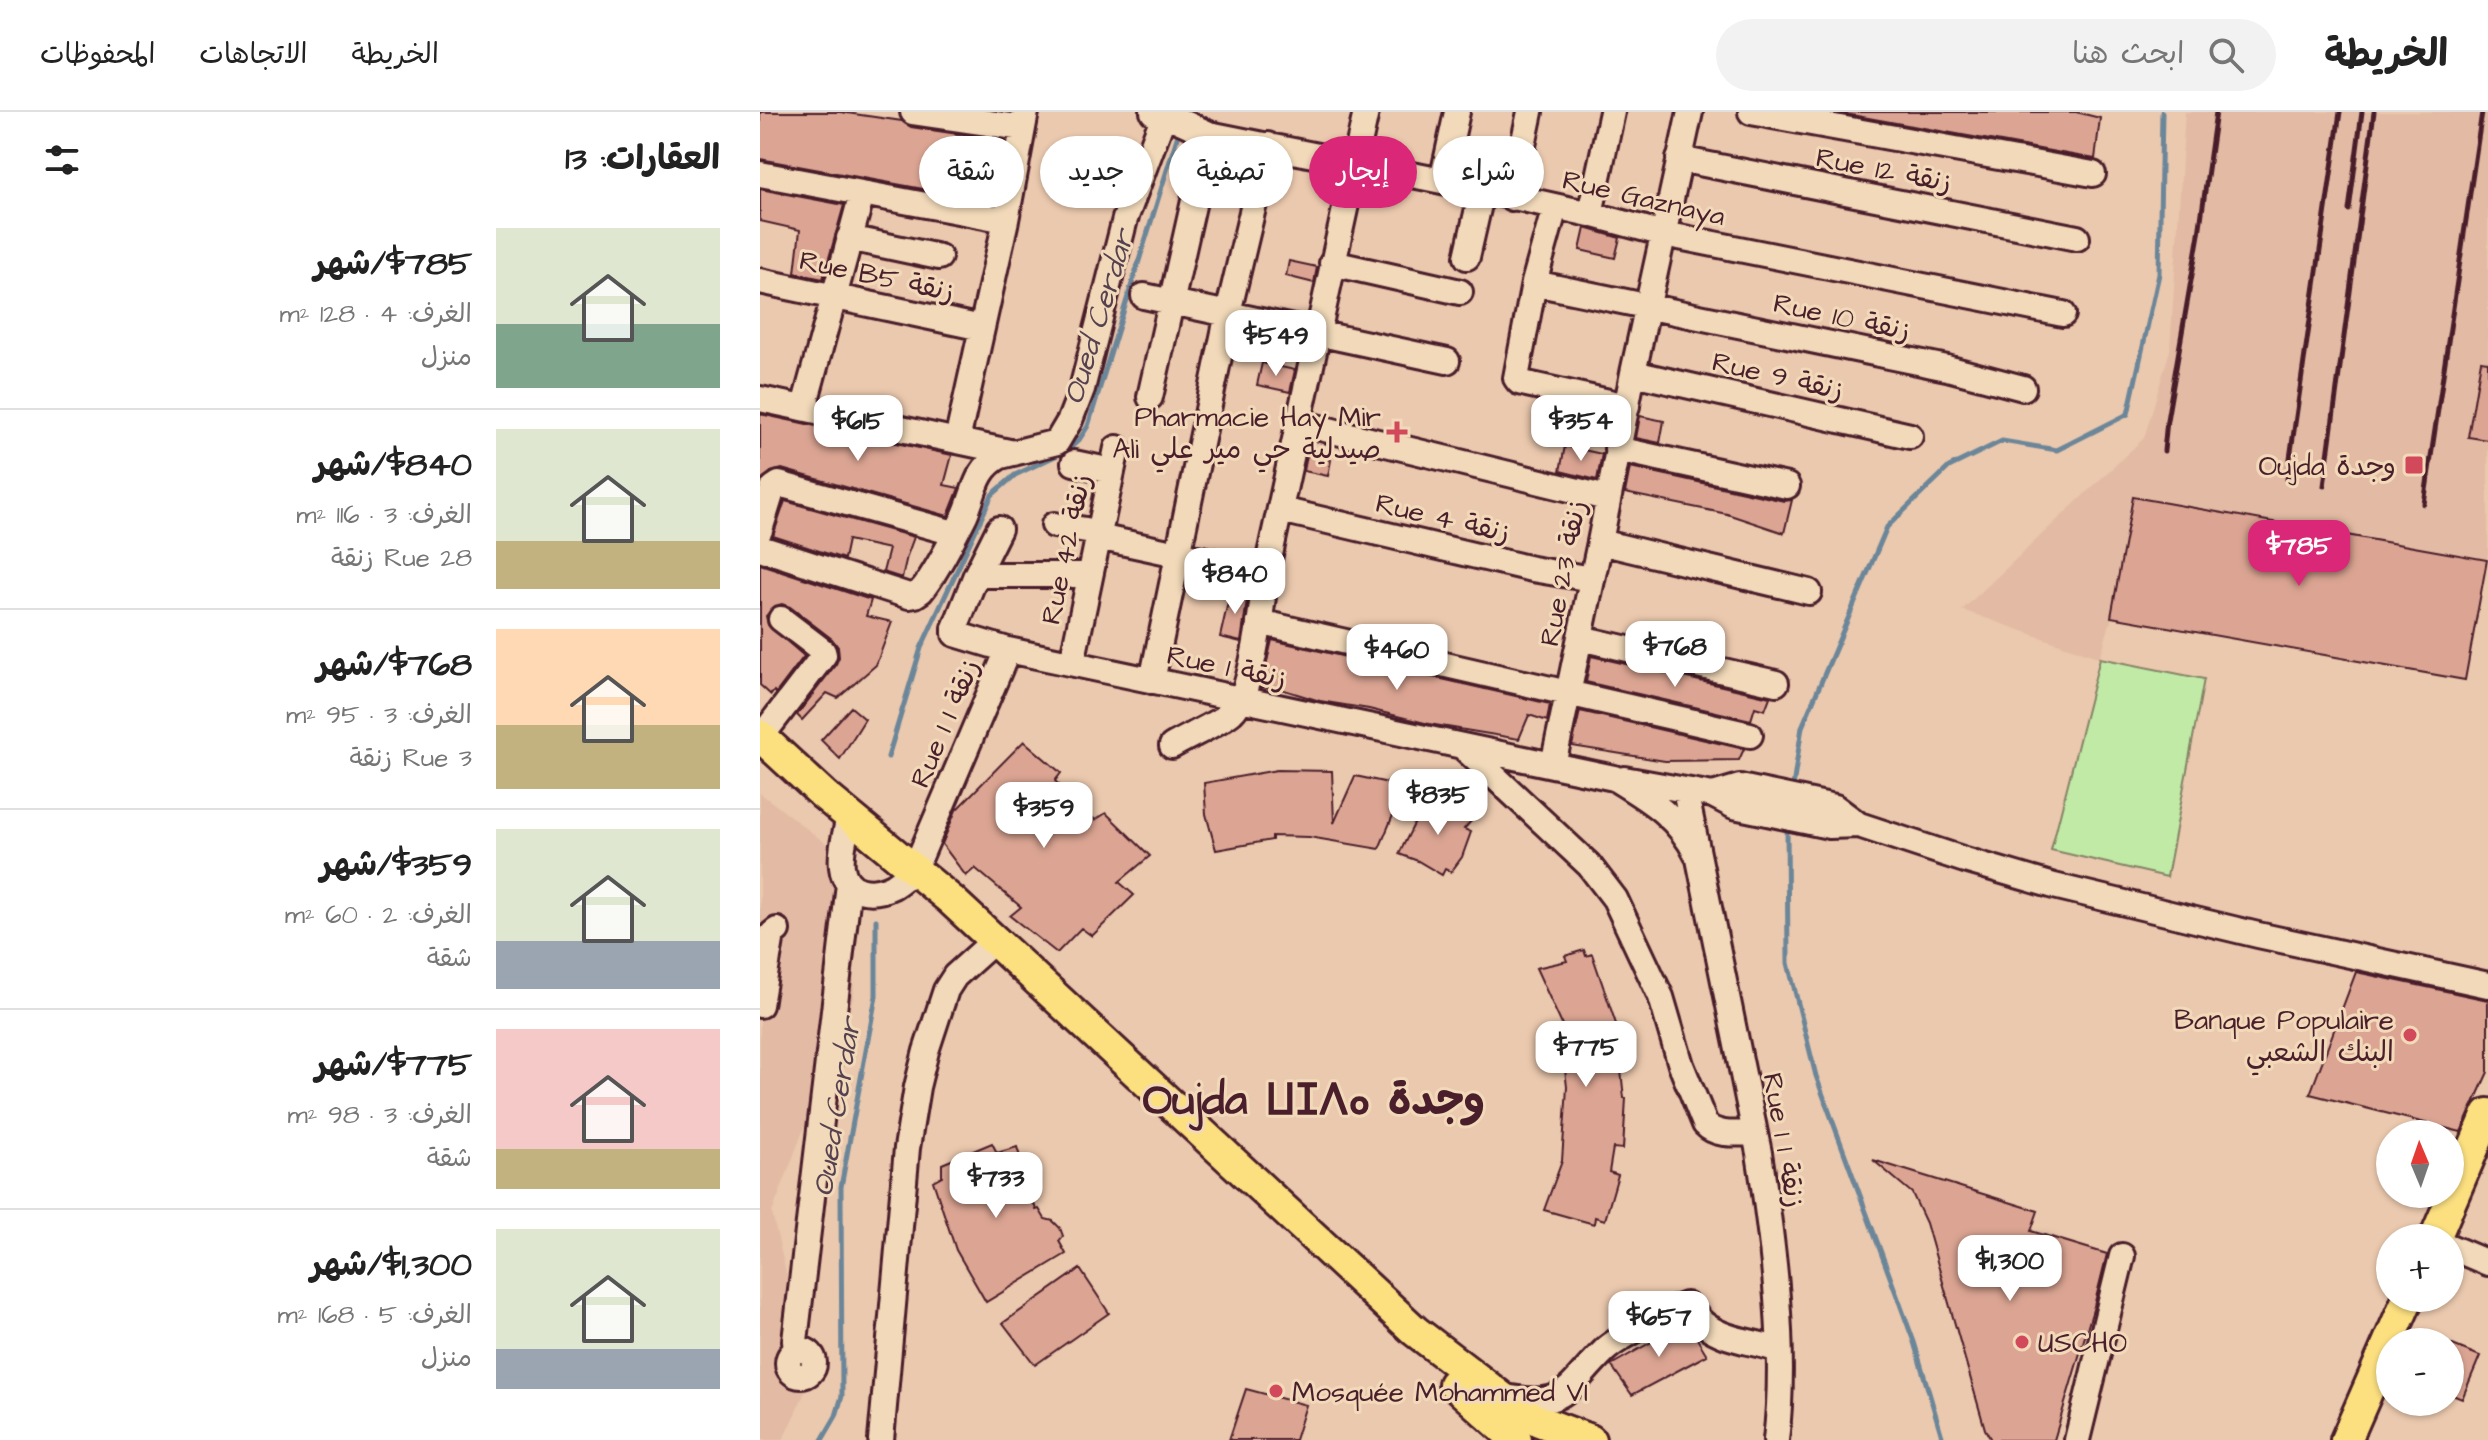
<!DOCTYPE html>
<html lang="ar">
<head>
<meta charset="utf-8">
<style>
  body { margin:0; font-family:"Architects Daughter","Playpen Sans Arabic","Noto Sans Tifinagh",sans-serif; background:#f2f2f2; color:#222; direction:rtl; height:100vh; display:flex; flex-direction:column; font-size:30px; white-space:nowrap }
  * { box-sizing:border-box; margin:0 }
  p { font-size:26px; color:#767676 }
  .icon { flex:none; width:44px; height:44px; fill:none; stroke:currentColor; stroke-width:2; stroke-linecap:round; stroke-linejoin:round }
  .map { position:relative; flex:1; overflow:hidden; direction:ltr }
  .sheet { display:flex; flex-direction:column; background:#fff; width:760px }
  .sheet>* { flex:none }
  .banner { position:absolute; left:24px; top:24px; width:760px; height:72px; direction:rtl; display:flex; gap:16px }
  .needle { width:52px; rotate:358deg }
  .tools { position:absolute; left:1616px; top:1008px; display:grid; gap:16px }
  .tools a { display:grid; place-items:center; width:88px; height:88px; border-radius:50%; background:#fff; box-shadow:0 2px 6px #0004; font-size:40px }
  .price { position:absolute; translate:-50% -68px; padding:0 18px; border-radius:16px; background:#fff; color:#222; font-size:26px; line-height:52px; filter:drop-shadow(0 2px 4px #0008) }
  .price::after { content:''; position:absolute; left:50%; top:48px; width:24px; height:18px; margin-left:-12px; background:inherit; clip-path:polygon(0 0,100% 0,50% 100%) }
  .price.current { background:#db2777; color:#fff }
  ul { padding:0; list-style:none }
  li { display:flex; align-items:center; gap:24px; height:200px; padding:0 40px }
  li+li { border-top:2px solid #e0e0e0 }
  li span { display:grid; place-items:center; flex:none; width:224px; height:160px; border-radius:0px; color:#555 }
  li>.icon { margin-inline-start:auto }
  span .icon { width:96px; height:96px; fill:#fffc; stroke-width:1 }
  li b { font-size:34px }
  h2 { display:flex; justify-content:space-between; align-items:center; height:96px; padding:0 40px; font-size:34px }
  .chip { padding:0 28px; border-radius:36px; background:#fff; box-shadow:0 2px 6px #0004; font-size:28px; line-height:72px }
  .chip.current { background:#db2777; color:#fff }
  header { display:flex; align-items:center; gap:48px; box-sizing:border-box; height:112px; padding:0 40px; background:#fff; border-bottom:2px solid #e0e0e0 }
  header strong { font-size:38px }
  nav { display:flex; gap:44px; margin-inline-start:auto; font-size:28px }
  .search { width:560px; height:72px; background:#f2f2f2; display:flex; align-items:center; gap:20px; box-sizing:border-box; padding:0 28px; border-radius:44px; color:#767676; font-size:30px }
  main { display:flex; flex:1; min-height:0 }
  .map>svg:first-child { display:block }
  .built { fill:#e3bba4 }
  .green { fill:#c0eaa6; stroke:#858468; stroke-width:2 }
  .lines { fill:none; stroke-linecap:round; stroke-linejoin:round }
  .stream { stroke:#6c8699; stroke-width:5 }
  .building { fill:#dca593; stroke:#4a1f2b; stroke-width:2 }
  .minor-casing { stroke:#4a1f2b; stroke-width:30 }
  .major-casing { stroke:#4a1f2b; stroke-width:36 }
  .minor { stroke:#f1d9b9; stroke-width:24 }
  .major { stroke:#fce080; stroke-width:30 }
  .rail { stroke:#4a1f2b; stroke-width:5 }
  .poi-dot { fill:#d1495b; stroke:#f1d9b9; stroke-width:3 }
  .labels { text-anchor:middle; stroke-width:6; stroke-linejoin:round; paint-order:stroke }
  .street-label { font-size:28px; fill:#4a1f2b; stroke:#f1d9b9 }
  .poi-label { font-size:28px; fill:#4a1f2b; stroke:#f1d9b9; text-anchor:end }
  .water-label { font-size:30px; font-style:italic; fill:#554150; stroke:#f1d9b9 }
  .town-label { font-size:44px; font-weight:bold; fill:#4a1f2b; stroke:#f1d9b9 }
</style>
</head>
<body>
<header>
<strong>الخريطة</strong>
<div class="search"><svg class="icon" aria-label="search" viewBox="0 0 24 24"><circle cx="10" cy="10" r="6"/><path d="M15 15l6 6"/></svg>ابحث هنا</div>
<nav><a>الخريطة</a><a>الاتجاهات</a><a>المحفوظات</a></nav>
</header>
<main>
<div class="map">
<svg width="1728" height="1328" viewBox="0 0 1728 1328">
  <rect width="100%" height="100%" fill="#ebc9ae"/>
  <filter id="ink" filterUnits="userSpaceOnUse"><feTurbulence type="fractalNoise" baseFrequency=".0125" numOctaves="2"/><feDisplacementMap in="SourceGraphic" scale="16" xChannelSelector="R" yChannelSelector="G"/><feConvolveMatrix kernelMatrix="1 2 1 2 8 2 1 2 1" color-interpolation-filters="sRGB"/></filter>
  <g filter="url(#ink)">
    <path class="built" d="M1425,0H1728V441L1705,568L1352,505L1340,546L1202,498L1384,326L1410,238Z
      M0,681L93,752L94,884L12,1101L51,1267L23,1328H0Z"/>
    <path class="green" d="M1340,546L1444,567L1407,765L1291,738Z"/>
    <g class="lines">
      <path class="stream" d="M128,645L161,536L232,383L255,363L308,338L319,328L328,314L420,16
        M1032,681L1042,615L1127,415L1189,355L1242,329L1297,338L1368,302L1399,162L1402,0
        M1027,714L1028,851L1056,964L1154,1230L1183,1328
        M62,1328L76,1304L82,1284L81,1075L116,884V808"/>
    </g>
    <path class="building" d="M0,0H80L142,9L151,15L245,29L234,90L0,47Z
      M1075,0H1316L1340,6L1335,47Z
      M0,77L84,93L63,167L35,161L40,118L0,109Z
      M825,116L860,126L855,146L820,138Z
      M529,149L557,155L554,171L526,164Z
      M1721,249L1728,250V328L1708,325Z
      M502,251L535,258L530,280L497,273Z
      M0,302L192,343L184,373L199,376L188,404L22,357L11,360L0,370Z
      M880,304L904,309L900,331L876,326Z
      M805,334L842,342L837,368L800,359Z
      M547,343L571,348L568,364L544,359Z
      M870,355L1024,389L1032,388L1024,421L967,402L865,381Z
      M1373,385L1727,448L1705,568L1351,505Z
      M25,389L154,425L147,444L142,466L123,460L129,437L88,428L84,447L13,424Z
      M0,452L111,488L106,504L132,510L116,553L78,586L67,581L42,608L37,603L76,552L79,545L78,535L72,527L30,495L22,492L15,494L6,504L8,513L44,544L16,581L14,579L11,583L0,573Z
      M471,477L488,481L481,530L460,525Z
      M512,528L790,592L787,609L769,603L759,627L669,612L609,597L560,589L521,577L501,575Z
      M831,544L1010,585L1005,598L995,595L991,608L826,570Z
      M91,595L105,607L80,647L61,628Z
      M820,599L984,637L979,648L905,649L812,634Z
      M264,629L301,661L295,669L335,708L346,701L390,744L359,770L374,783L332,824L321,816L297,841L250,804L261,795L215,756L206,764L182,732L196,698Z
      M517,658L572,659L574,711L595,664L633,672L644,677L619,737L549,725L512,724V728L456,738L446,702L444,671Z
      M668,684L712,708L704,717L711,720L702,745L691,760L685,757L682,763L658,749L639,742Z
      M824,838L826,844L832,842L856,912L864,986H866L863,1037L853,1036L849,1060L858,1063L845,1108L835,1105L834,1112L784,1098L802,1049L807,975L801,923L803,915L776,856L807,849L805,844Z
      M1596,860L1728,888V960L1701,1020L1550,982Z
      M232,1031L237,1041L257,1035L276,1098L279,1097L285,1107L293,1109L300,1116L303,1124L299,1129L306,1142L226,1190L196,1138L173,1069L182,1064V1052Z
      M1113,1048L1278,1099L1271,1119L1347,1142L1334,1194L1294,1328H1231L1225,1317L1166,1111L1152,1081Z
      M320,1157L349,1201L275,1253L243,1211Z
      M923,1212L936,1225L947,1243L872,1283L851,1253Z
      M1690,1232L1720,1244L1702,1287L1690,1282Z
      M486,1277L546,1293L535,1328H469Z"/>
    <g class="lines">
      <g class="minor-casing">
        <path id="minor" d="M153,0L263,16
          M393,0L409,4L449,22L682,69L830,102L904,122L1303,202
          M991,0L1333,62
          M919,47L1317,126
          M0,62L246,108
          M682,69L697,0
          M752,86L770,0
          M795,95L774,171L756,266L759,270L767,272L867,294
          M830,102L852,0
          M89,126L179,145
          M707,145L722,79
          M572,151L700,180
          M0,169L222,216
          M774,171L1187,256L1263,276
          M384,184L687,249
          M873,261L1150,324
          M390,285L449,22
          M0,287L254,341
          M44,295L102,82
          M540,311L847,386
          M197,329L246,108L266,0
          M857,337L1027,374
          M314,351L352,359
          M521,398L772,457L832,467
          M294,413L339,420
          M239,417L216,463L195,516V522L248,538L854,666C888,687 919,705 937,743
          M0,418L13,376L19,372L194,421
          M338,425L506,461
          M840,430L1049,480
          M0,436L149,484L155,483L161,479C175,463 193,427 203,407C215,384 214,357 241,344L297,330L310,308L322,277L365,107L405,0
          M216,463H330
          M499,510L990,623
          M820,526L1016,571
          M312,551L357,336
          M392,569L468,201L508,33
          M1,625L64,543L63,539L21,507
          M412,634C427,625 461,610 472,600C493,582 502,491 506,461L606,0
          M703,635L829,753L855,787L901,885L921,953L945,1012C957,1025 978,1021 995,1021
          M793,653L840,430L873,261L930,0
          M864,667L953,683L974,694L1069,714L1099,713L1205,748L1294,774L1498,823L1728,873
          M925,678L999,1041C1013,1131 1027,1238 1016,1328
          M953,683L980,675L1075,695L1099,713
          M89,704C86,720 80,739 82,755C85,782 113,784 133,774C140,770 147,763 154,759L248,538
          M0,893L12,822L17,818
          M1690,1135L1728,1151
          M28 1251a13 13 0 1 1 26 0a13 13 0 1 1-26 0Z
          M36,1239L35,1229L89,772
          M745,1285C808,1297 805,1277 844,1239C854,1228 912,1197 926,1193C933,1198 936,1206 944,1212C966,1229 993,1229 1019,1238
          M121,1328L147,1036L157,975L166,939L186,878L195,864L234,829
          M1317,1328L1362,1144"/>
      </g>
      <g class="major-casing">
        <path id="major" d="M0,624L64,683L191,788L655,1219L749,1291L779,1309L830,1328
          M1675,1126L1728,1002
          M694,1272L756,1328
          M1586,1328L1648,1186"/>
      </g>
      <use href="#minor" class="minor"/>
      <use href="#major" class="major"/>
      <path class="rail" d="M1589,98L1602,0
        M1404,339L1407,308L1439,122L1456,0
        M1527,367L1580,0
        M1564,374L1614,0
        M1664,392L1722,0"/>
    </g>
  </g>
  <g class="poi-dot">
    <path d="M633 308h8v8h8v8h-8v8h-8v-8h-8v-8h8z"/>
    <rect x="1644" y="343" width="20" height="20" rx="4"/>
    <circle cx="1650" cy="923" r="8"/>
    <circle cx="1262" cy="1230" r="8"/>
    <circle cx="516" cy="1279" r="8"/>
  </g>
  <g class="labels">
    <g class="street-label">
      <text transform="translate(1124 57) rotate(11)" y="10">Rue 12 زنقة</text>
      <text transform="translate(884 85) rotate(13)" y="10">Rue Gaznaya</text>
      <text transform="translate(117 163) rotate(12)" y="10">Rue B5 زنقة</text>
      <text transform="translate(1082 204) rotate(12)" y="10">Rue 10 زنقة</text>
      <text transform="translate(1018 263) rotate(13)" y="10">Rue 9 زنقة</text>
      <text transform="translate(683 405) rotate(13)" y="10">Rue 4 زنقة</text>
      <text transform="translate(305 437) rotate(-78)" y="10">Rue 42 زنقة</text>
      <text transform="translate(802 461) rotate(-79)" y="10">Rue 23 زنقة</text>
      <text transform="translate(467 554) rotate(12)" y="10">Rue زنقة 1</text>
      <text transform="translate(184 611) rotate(-67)" y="10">Rue 1 زنقة 1</text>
      <text transform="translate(1025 1028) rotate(80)" y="10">Rue 1 زنقة 1</text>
    </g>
    <g class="poi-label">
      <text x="621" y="314">Pharmacie Hay Mir<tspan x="621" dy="32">Ali صيدلية حي مير علي</tspan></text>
      <text x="1636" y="363">Oujda وجدة</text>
      <text x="1634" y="917">Banque Populaire<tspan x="1634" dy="32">البنك الشعبي</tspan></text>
      <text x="1278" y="1240" text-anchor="start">USCHO</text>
      <text x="532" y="1289" text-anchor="start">Mosquée Mohammed VI</text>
    </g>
    <g class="water-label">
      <text transform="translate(338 205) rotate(-73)" y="10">Oued Cerdar</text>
      <text transform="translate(76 995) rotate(-81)" y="10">Oued Cerdar</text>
    </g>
    <g class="town-label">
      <text x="554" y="1002">Oujda ⵡⵊⴷⴰ وجدة</text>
    </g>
  </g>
</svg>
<div class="tools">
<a><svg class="needle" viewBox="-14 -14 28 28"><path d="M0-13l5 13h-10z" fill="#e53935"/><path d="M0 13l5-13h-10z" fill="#767676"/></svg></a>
<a>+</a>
<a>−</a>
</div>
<b class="price" style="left:516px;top:266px">$549</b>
<b class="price" style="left:98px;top:351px">$615</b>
<b class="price" style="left:821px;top:351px">$354</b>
<b class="price current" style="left:1539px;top:476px">$785</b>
<b class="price" style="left:475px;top:504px">$840</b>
<b class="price" style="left:915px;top:577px">$768</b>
<b class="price" style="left:637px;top:580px">$460</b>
<b class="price" style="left:678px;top:725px">$835</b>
<b class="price" style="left:284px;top:738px">$359</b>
<b class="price" style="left:826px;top:977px">$775</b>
<b class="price" style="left:236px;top:1108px">$733</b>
<b class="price" style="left:1250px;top:1191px">$1,300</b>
<b class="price" style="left:899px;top:1247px">$657</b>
<div class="banner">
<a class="chip">شراء</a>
<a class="chip current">إيجار</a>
<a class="chip">تصفية</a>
<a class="chip">جديد</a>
<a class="chip">شقة</a>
</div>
</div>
<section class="sheet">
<h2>العقارات: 13<svg class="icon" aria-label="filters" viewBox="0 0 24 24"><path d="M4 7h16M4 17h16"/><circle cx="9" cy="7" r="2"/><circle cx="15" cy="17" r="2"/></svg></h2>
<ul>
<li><span style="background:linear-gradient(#dfe7d0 60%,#7fa58c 0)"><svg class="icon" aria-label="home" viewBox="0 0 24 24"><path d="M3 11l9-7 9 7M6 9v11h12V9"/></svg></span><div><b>$785/شهر</b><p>الغرف: 4 · 128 m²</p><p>منزل</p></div></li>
<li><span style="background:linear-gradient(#dfe7d0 70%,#c2b280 0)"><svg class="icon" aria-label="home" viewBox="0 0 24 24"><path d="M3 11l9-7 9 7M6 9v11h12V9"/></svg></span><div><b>$840/شهر</b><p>الغرف: 3 · 116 m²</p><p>Rue 28 زنقة</p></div></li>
<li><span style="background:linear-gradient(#ffd9b3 60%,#c2b280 0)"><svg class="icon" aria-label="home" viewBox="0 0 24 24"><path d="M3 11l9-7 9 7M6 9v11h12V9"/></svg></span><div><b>$768/شهر</b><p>الغرف: 3 · 95 m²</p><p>Rue 3 زنقة</p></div></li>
<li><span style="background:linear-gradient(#dfe7d0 70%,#9aa5b1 0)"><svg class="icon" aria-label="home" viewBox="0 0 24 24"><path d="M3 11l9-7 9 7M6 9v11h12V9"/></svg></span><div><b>$359/شهر</b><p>الغرف: 2 · 60 m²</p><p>شقة</p></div></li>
<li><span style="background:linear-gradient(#f6c9c9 75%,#c2b280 0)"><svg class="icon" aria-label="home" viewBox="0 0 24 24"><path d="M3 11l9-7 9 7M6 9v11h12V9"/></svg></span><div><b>$775/شهر</b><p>الغرف: 3 · 98 m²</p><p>شقة</p></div></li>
<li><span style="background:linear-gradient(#dfe7d0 75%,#9aa5b1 0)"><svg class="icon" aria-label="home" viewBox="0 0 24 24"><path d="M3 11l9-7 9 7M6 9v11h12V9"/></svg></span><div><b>$1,300/شهر</b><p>الغرف: 5 · 168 m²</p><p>منزل</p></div></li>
</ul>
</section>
</main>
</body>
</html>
